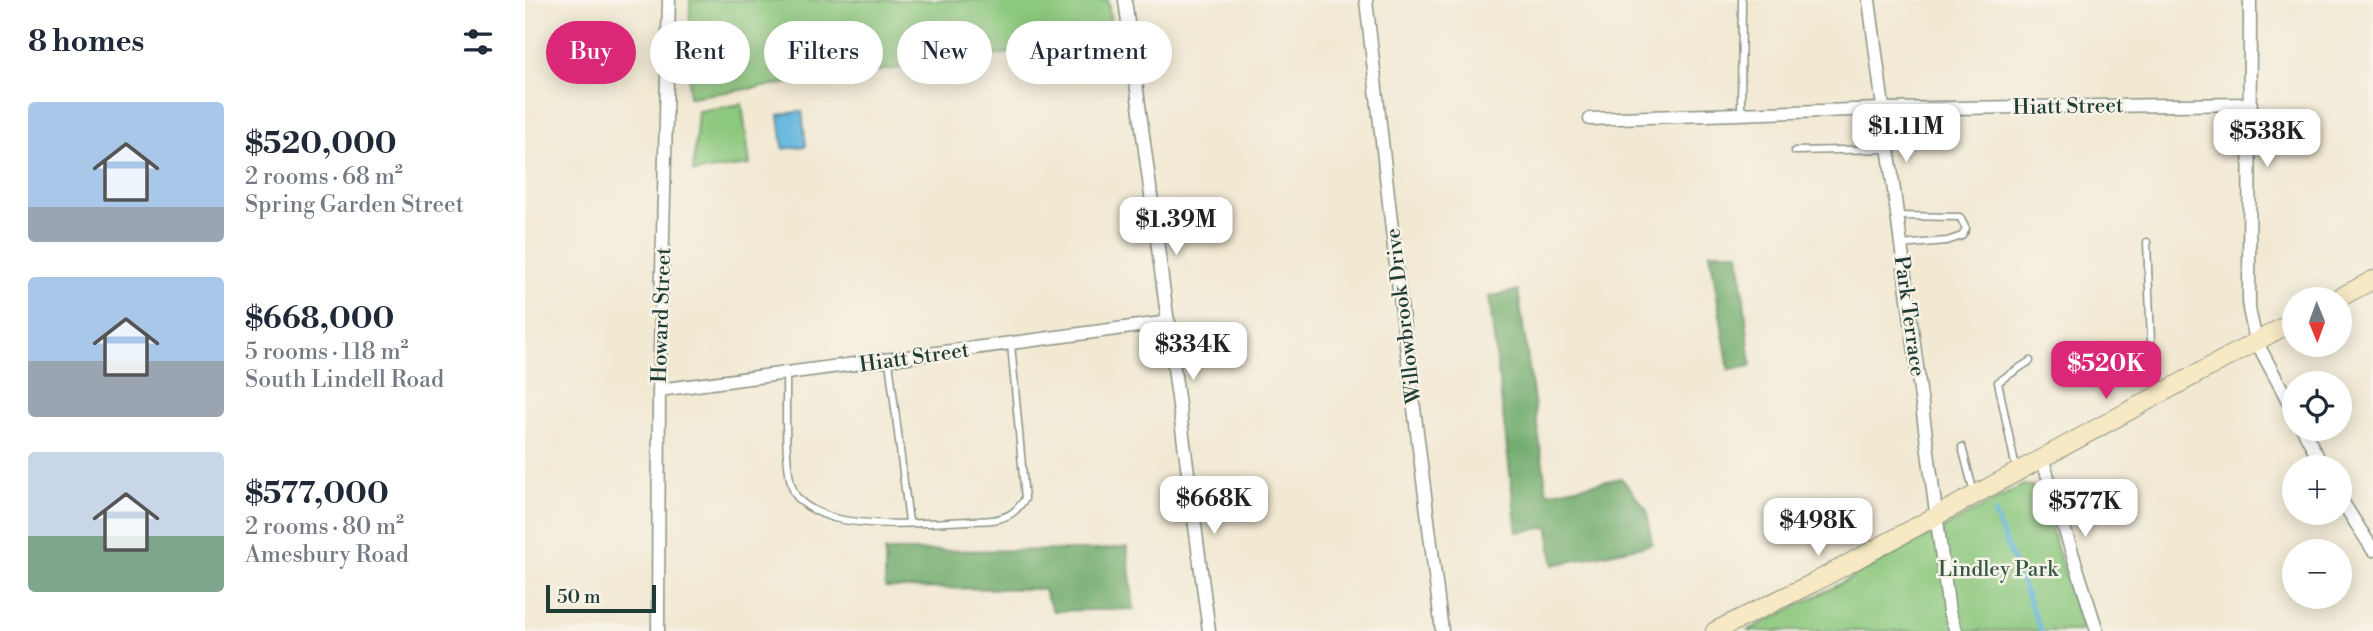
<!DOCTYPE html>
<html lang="en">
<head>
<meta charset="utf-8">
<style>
  body { margin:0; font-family:"Libre Bodoni",serif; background:#f6f6f7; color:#1f2937; height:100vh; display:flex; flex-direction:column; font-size:26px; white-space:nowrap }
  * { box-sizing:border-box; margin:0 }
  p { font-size:23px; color:#747a83 }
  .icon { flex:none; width:38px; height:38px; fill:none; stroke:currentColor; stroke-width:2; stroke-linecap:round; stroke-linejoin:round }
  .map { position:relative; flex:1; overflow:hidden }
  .side { display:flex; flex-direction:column; background:#fff; width:525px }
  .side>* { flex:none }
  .guide { position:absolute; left:21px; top:21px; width:665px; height:63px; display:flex; gap:14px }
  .needle { width:46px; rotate:179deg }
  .controls { position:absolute; left:1757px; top:287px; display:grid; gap:14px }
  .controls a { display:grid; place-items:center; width:70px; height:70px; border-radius:50%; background:#fff; box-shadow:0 4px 18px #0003; font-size:35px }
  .scale { position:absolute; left:21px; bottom:18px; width:110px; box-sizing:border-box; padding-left:7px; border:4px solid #1f3d34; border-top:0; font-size:19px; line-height:24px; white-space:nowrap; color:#1f3d34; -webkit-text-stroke:5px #f7f3e8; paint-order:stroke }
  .price { position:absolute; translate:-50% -60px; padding:0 16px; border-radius:14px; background:#fff; color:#222; font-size:23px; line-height:46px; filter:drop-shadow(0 2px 4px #0008) }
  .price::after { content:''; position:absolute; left:50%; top:42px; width:21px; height:16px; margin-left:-10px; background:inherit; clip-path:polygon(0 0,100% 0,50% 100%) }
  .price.active { background:#db2777; color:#fff }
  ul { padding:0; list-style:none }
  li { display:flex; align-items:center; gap:21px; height:175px; padding:0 28px }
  li span { display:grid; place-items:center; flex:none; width:196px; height:140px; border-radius:7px; color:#555 }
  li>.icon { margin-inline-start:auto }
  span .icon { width:84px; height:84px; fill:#fffc; stroke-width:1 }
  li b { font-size:30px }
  h2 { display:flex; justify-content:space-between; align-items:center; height:84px; padding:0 28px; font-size:30px }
  .pill { padding:0 24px; border-radius:32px; background:#fff; box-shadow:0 4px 18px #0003; font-size:24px; line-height:63px }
  .pill.active { background:#db2777; color:#fff }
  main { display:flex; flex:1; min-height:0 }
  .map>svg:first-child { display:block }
  .green { fill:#8cc87e; stroke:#568259; stroke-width:2 }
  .forest { fill:#71ac6d; stroke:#487450; stroke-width:2 }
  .water { fill:#61b5dd; stroke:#407988; stroke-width:2 }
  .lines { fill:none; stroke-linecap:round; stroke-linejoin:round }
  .stream { stroke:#61b5dd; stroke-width:4.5 }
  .lane-casing { stroke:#889384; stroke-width:9 }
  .street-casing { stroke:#889384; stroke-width:15 }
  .secondary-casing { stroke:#889384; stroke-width:20 }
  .lane { stroke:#fff; stroke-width:6 }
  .street { stroke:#fff; stroke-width:12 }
  .secondary { stroke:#f7e9c3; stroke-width:18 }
  .labels { text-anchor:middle; stroke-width:5; stroke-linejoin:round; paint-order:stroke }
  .street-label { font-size:21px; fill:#1f3d34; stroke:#f7f3e8 }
  .park-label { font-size:21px; fill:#355943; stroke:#f7f3e8 }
</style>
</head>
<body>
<main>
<section class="side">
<h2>8 homes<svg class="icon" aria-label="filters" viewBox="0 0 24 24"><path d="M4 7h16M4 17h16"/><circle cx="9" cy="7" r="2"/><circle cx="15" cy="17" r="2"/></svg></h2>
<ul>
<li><span style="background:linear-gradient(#a9c7e8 75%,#9aa5b1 0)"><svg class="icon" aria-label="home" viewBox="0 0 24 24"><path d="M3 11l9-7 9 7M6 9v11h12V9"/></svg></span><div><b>$520,000</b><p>2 rooms · 68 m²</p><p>Spring Garden Street</p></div></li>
<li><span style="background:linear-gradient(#a9c7e8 60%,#9aa5b1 0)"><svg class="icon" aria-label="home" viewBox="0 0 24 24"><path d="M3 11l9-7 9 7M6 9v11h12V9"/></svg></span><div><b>$668,000</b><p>5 rooms · 118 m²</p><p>South Lindell Road</p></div></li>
<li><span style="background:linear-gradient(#c9d6e8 60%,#7fa58c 0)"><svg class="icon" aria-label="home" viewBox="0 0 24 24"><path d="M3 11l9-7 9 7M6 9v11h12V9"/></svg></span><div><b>$577,000</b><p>2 rooms · 80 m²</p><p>Amesbury Road</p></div></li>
</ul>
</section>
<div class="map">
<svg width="1848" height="631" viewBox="0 0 1848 631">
  <rect width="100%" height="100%" fill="#f7f3e8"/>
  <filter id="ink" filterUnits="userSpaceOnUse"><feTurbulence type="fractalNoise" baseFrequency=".0143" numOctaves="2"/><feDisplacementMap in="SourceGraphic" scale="14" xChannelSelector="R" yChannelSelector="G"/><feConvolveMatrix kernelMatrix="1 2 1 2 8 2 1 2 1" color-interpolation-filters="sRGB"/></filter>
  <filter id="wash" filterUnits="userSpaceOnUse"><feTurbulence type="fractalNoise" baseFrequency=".00686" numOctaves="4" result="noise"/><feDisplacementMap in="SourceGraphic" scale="28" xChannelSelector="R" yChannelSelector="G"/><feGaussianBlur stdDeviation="1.57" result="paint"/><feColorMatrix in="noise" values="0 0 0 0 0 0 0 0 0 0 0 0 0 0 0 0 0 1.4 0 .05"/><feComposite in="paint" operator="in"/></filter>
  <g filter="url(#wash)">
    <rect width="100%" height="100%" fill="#f2e9d3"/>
    <path class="green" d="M165,0H583L587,39L164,97Z
      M217,104L225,165L168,172L173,111Z
      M1498,485L1506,486L1516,494L1557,631H1222L1315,584Z"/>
    <path class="forest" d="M1185,252H1214L1226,366L1204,370Z
      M993,290L1022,493L1096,478L1122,510L1127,544L1028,565L1024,527L992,532L964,297Z
      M602,547L609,609L528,611L518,589L360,588V551L570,550Z"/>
    <path class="water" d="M277,111L281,146L258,149L254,115Z"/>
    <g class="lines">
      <path class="stream" d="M1469,513L1516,631"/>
    </g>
  </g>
  <g filter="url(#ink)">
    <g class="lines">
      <g class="lane-casing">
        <path id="lane" d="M1216,114L1217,0
          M1270,151L1363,149
          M1372,216L1435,217L1441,229L1437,236L1422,241L1375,245
          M1622,242L1627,366L1637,390
          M364,361L384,522
          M261,374C262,400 257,478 272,497C280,507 296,514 309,518C343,527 407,523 443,521C454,520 466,522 476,518C488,515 493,508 500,499L486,344
          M1437,447L1449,493
          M1491,469L1473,382L1505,361"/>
      </g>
      <g class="street-casing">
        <path id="street" d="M600,0L684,631
          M841,0L871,265L917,631
          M1344,0L1424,612L1431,631
          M1725,0L1724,309L1731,341L1769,412
          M1065,119L1357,109L1726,104
          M134,390L644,322
          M1778,429L1798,467
          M1517,458L1572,631
          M1815,498L1848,550
          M133,631L134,390L144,0"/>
      </g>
      <g class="secondary-casing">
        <path id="secondary" d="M1812,299L1848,280
          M1190,631L1288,583L1769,321"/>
      </g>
      <use href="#lane" class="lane"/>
      <use href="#street" class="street"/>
      <use href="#secondary" class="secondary"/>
    </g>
  </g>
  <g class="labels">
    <g class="street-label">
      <text transform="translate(1543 106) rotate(-1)" y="7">Hiatt Street</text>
      <text transform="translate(136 315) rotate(-88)" y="7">Howard Street</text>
      <text transform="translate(878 316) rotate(-97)" y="7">Willowbrook Drive</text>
      <text transform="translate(1385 316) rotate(82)" y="7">Park Terrace</text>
      <text transform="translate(389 357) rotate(-8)" y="7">Hiatt Street</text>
    </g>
    <g class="park-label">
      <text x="1473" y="576">Lindley Park</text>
    </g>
  </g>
</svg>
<div class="controls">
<a><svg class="needle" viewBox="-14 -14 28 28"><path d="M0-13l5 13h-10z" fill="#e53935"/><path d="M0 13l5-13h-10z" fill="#747a83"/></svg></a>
<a><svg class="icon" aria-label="locate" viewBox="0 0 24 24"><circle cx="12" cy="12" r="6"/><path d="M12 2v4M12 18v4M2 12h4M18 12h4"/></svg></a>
<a>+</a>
<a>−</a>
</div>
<div class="scale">50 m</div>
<b class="price" style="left:1381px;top:164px">$1.11M</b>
<b class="price" style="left:1742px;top:169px">$538K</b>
<b class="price" style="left:651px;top:257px">$1.39M</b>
<b class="price" style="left:668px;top:382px">$334K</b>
<b class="price active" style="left:1581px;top:401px">$520K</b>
<b class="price" style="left:689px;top:536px">$668K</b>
<b class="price" style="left:1560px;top:539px">$577K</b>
<b class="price" style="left:1293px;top:558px">$498K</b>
<div class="guide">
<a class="pill active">Buy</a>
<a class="pill">Rent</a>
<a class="pill">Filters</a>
<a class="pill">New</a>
<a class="pill">Apartment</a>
</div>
</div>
</main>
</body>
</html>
